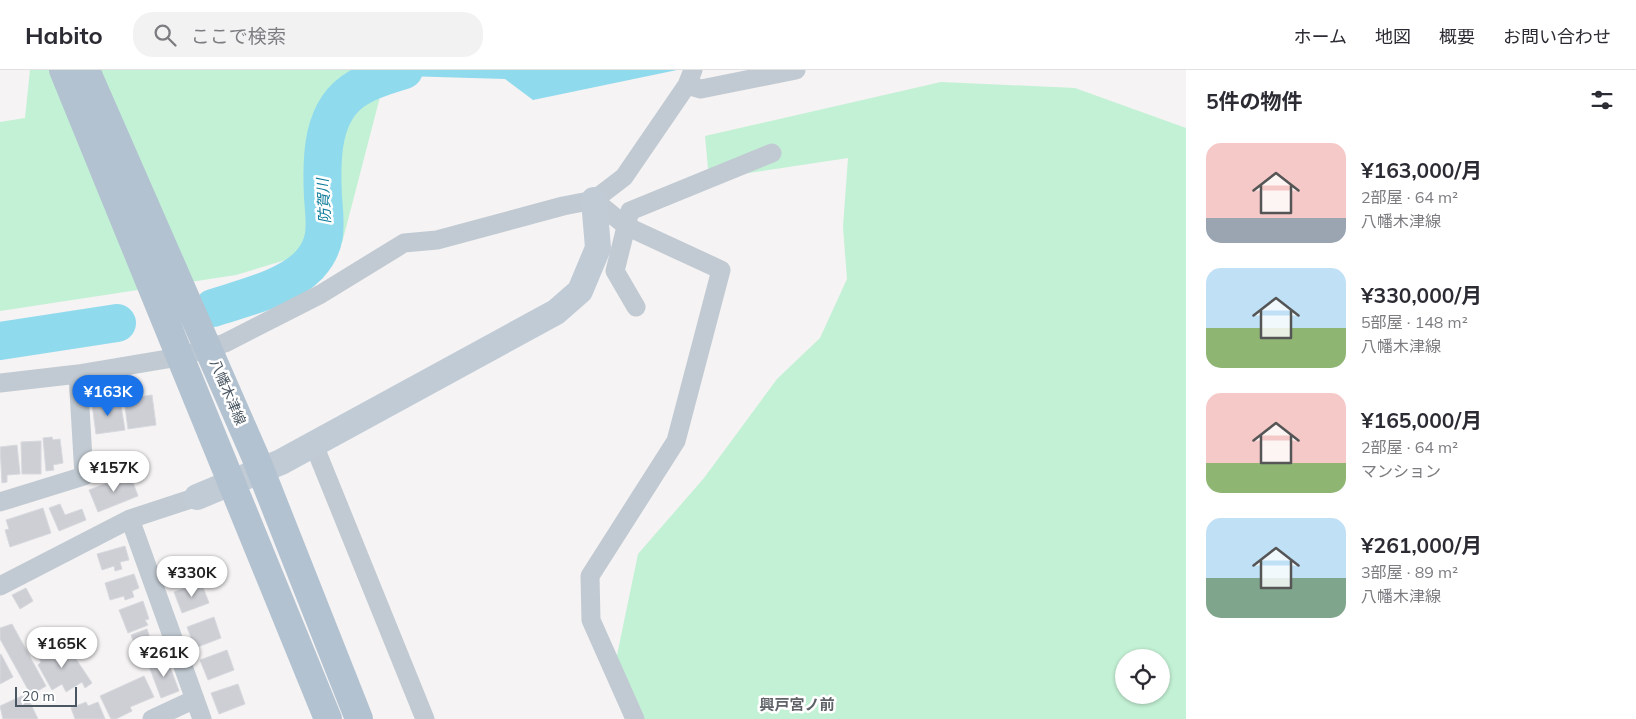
<!DOCTYPE html>
<html lang="ja">
<head>
<meta charset="utf-8">
<style>
  body { margin:0; font-family:Mulish,"Noto Sans JP",sans-serif; background:#f2f2f3; color:#2b2b33; height:100vh; display:flex; flex-direction:column; font-size:19px; white-space:nowrap }
  * { box-sizing:border-box; margin:0 }
  p { font-size:16px; color:#7c7c81 }
  .icon { flex:none; width:28px; height:28px; fill:none; stroke:currentColor; stroke-width:2; stroke-linecap:round; stroke-linejoin:round }
  .map { position:relative; flex:1; overflow:hidden }
  .details { display:flex; flex-direction:column; background:#fff; width:450px }
  .details>* { flex:none }
  .buttons { position:absolute; left:1115px; top:579px; display:grid; gap:10px }
  .buttons a { display:grid; place-items:center; width:55px; height:55px; border-radius:50%; background:#fff; box-shadow:0 1px 4px #0004; font-size:25px }
  .scale { position:absolute; left:15px; bottom:12px; width:62px; box-sizing:border-box; padding-left:5px; border:2px solid #4a5661; border-top:0; font-size:14px; line-height:18px; white-space:nowrap; color:#4a5661; -webkit-text-stroke:4px #fff; paint-order:stroke }
  .price { position:absolute; translate:-50% -42px; padding:0 11px; border-radius:18px; background:#fff; color:#222; font-size:16px; line-height:32px; filter:drop-shadow(0 1px 2px #0008) }
  .price::after { content:''; position:absolute; left:50%; top:30px; width:15px; height:11px; margin-left:-8px; background:inherit; clip-path:polygon(0 0,100% 0,50% 100%) }
  .price.active { background:#1a73e8; color:#fff }
  ul { padding:0; list-style:none }
  li { display:flex; align-items:center; gap:15px; height:125px; padding:0 20px }
  li span { display:grid; place-items:center; flex:none; width:140px; height:100px; border-radius:15px; color:#555 }
  li>.icon { margin-inline-start:auto }
  span .icon { width:60px; height:60px; fill:#fffc; stroke-width:1 }
  li b { font-size:21px }
  h2 { display:flex; justify-content:space-between; align-items:center; height:60px; padding:0 20px; font-size:21px }
  header { display:flex; align-items:center; gap:30px; box-sizing:border-box; height:70px; padding:0 25px; background:#fff; border-bottom:1px solid #e1e1e2 }
  header strong { font-size:24px }
  nav { display:flex; gap:28px; margin-inline-start:auto; font-size:18px }
  .search { width:350px; height:45px; background:#f2f2f3; display:flex; align-items:center; gap:12px; box-sizing:border-box; padding:0 18px; border-radius:20px; color:#7c7c81; font-size:19px }
  main { display:flex; flex:1; min-height:0 }
  .map>svg:first-child { display:block }
  .green { fill:#c3f1d5; fill-rule:evenodd }
  .water { fill:#90daee }
  .lines { fill:none; stroke-linecap:round; stroke-linejoin:round }
  .river { stroke:#90daee; stroke-width:38 }
  .building { fill:#cdcfd5; stroke:#d7d9de }
  .street { stroke:#c1cad2; stroke-width:19 }
  .secondary { stroke:#c1cbd6; stroke-width:26 }
  .primary { stroke:#b3c2d1; stroke-width:28 }
  .labels { text-anchor:middle; stroke-width:5; stroke-linejoin:round; paint-order:stroke }
  .street-label { font-size:14px; fill:#4a5661; stroke:#fff }
  .water-label { font-size:15px; font-style:italic; fill:#0c7c9b; stroke:#fff }
  .neighbourhood-label { font-size:15px; font-weight:bold; fill:#5f6368; stroke:#fff }
</style>
</head>
<body>
<header>
<strong>Habito</strong>
<div class="search"><svg class="icon" aria-label="search" viewBox="0 0 24 24"><circle cx="10" cy="10" r="6"/><path d="M15 15l6 6"/></svg>ここで検索</div>
<nav><a>ホーム</a><a>地図</a><a>概要</a><a>お問い合わせ</a></nav>
</header>
<main>
<div class="map">
<svg width="1186" height="649" viewBox="0 0 1186 649">
  <rect width="100%" height="100%" fill="#f5f3f3"/>
  <path class="green" d="M30,0H387L342,173L236,205L0,241V52L25,48Z
    M941,12L1075,18L1186,58V649H641L616,590L638,484L704,408L777,309L820,268L847,209L843,157L848,88L709,109L705,66ZM1124,588H1161V625H1124Z"/>
  <path class="water" d="M406,0H677L533,30L505,9L404,6Z"/>
  <g class="lines">
    <path class="river" d="M213,238C243,228 287,218 309,195C329,173 325,154 323,127C321,89 321,39 358,18C372,9 388,5 404,0
      M0,271L117,253"/>
  </g>
  <path class="building" d="M152,325L156,355L128,359L124,329Z
    M120,330L125,360L96,364L92,334Z
    M52,367L53,370L60,369L63,393L53,395L54,400L46,401L43,368Z
    M41,371V404H22L21,372Z
    M17,375L20,404L7,405V412L2,413L0,377Z
    M130,404L138,426L98,442L89,420Z
    M60,434L65,445L82,439L86,450L59,461L49,438Z
    M43,438L51,463L10,477L5,460L9,459L6,450Z
    M125,476L129,490L120,492L122,499L115,501L114,496L102,500L97,484Z
    M134,504L139,518L132,521L134,527L125,530L124,526L110,530L105,513Z
    M201,512L209,533L182,543L174,522Z
    M26,518L33,531L20,539L12,525Z
    M143,531L149,549L145,550L148,555L128,563L119,540Z
    M214,547L221,568L195,578L187,557Z
    M12,554L46,616L31,625L0,569V558Z
    M147,559L152,574L164,569L169,583L141,593L131,565Z
    M66,574L92,613L85,618L82,612L66,622L62,614L52,620L38,595L41,592L37,585L49,579L51,582Z
    M227,580L234,600L208,610L200,590Z
    M1,584L13,607L0,614V585Z
    M167,589L179,621L161,628L149,596Z
    M144,606L154,627L130,637L132,641L116,649H111L100,626Z
    M238,614L245,634L219,644L211,623Z
    M26,624L38,649H3L0,636Z
    M86,632L88,636L98,632L105,649H75L71,638Z"/>
  <g class="lines">
    <path class="street" d="M687,15L701,19L796,0
      M594,130L626,156L721,200L676,371L590,506L591,550L635,649
      M636,237L615,201L630,141L772,83
      M78,304L179,287L225,273L321,224L404,173L437,170L563,136L594,130L624,107L687,15L693,0
      M0,313L78,304L84,406L0,432
      M314,375L425,649
      M130,449L202,649
      M0,516L130,449L197,427
      M152,649L195,629"/>
    <path class="secondary" d="M197,427L281,392L556,242L580,221L598,178L594,130"/>
    <path class="primary" d="M63,0L328,649
      M86,0L255,386L359,649"/>
  </g>
  <g class="labels">
    <g class="street-label">
      <text transform="translate(228 322) rotate(67)" y="5">八幡木津線</text>
    </g>
    <g class="water-label">
      <text transform="translate(324 131) rotate(-93)" y="5">防賀川</text>
    </g>
    <g class="neighbourhood-label">
      <text x="797" y="640">興戸宮ノ前</text>
    </g>
  </g>
</svg>
<div class="buttons">
<a><svg class="icon" aria-label="locate" viewBox="0 0 24 24"><circle cx="12" cy="12" r="6"/><path d="M12 2v4M12 18v4M2 12h4M18 12h4"/></svg></a>
</div>
<div class="scale">20 m</div>
<b class="price active" style="left:108px;top:347px">¥163K</b>
<b class="price" style="left:114px;top:423px">¥157K</b>
<b class="price" style="left:192px;top:528px">¥330K</b>
<b class="price" style="left:62px;top:599px">¥165K</b>
<b class="price" style="left:164px;top:608px">¥261K</b>
</div>
<section class="details">
<h2>5件の物件<svg class="icon" aria-label="filters" viewBox="0 0 24 24"><path d="M4 7h16M4 17h16"/><circle cx="9" cy="7" r="2"/><circle cx="15" cy="17" r="2"/></svg></h2>
<ul>
<li><span style="background:linear-gradient(#f6c9c9 75%,#9aa5b1 0)"><svg class="icon" aria-label="home" viewBox="0 0 24 24"><path d="M3 11l9-7 9 7M6 9v11h12V9"/></svg></span><div><b>¥163,000/月</b><p>2部屋 · 64 m²</p><p>八幡木津線</p></div></li>
<li><span style="background:linear-gradient(#bfe0f5 60%,#8fb573 0)"><svg class="icon" aria-label="home" viewBox="0 0 24 24"><path d="M3 11l9-7 9 7M6 9v11h12V9"/></svg></span><div><b>¥330,000/月</b><p>5部屋 · 148 m²</p><p>八幡木津線</p></div></li>
<li><span style="background:linear-gradient(#f6c9c9 70%,#8fb573 0)"><svg class="icon" aria-label="home" viewBox="0 0 24 24"><path d="M3 11l9-7 9 7M6 9v11h12V9"/></svg></span><div><b>¥165,000/月</b><p>2部屋 · 64 m²</p><p>マンション</p></div></li>
<li><span style="background:linear-gradient(#bfe0f5 60%,#7fa58c 0)"><svg class="icon" aria-label="home" viewBox="0 0 24 24"><path d="M3 11l9-7 9 7M6 9v11h12V9"/></svg></span><div><b>¥261,000/月</b><p>3部屋 · 89 m²</p><p>八幡木津線</p></div></li>
</ul>
</section>
</main>
</body>
</html>
